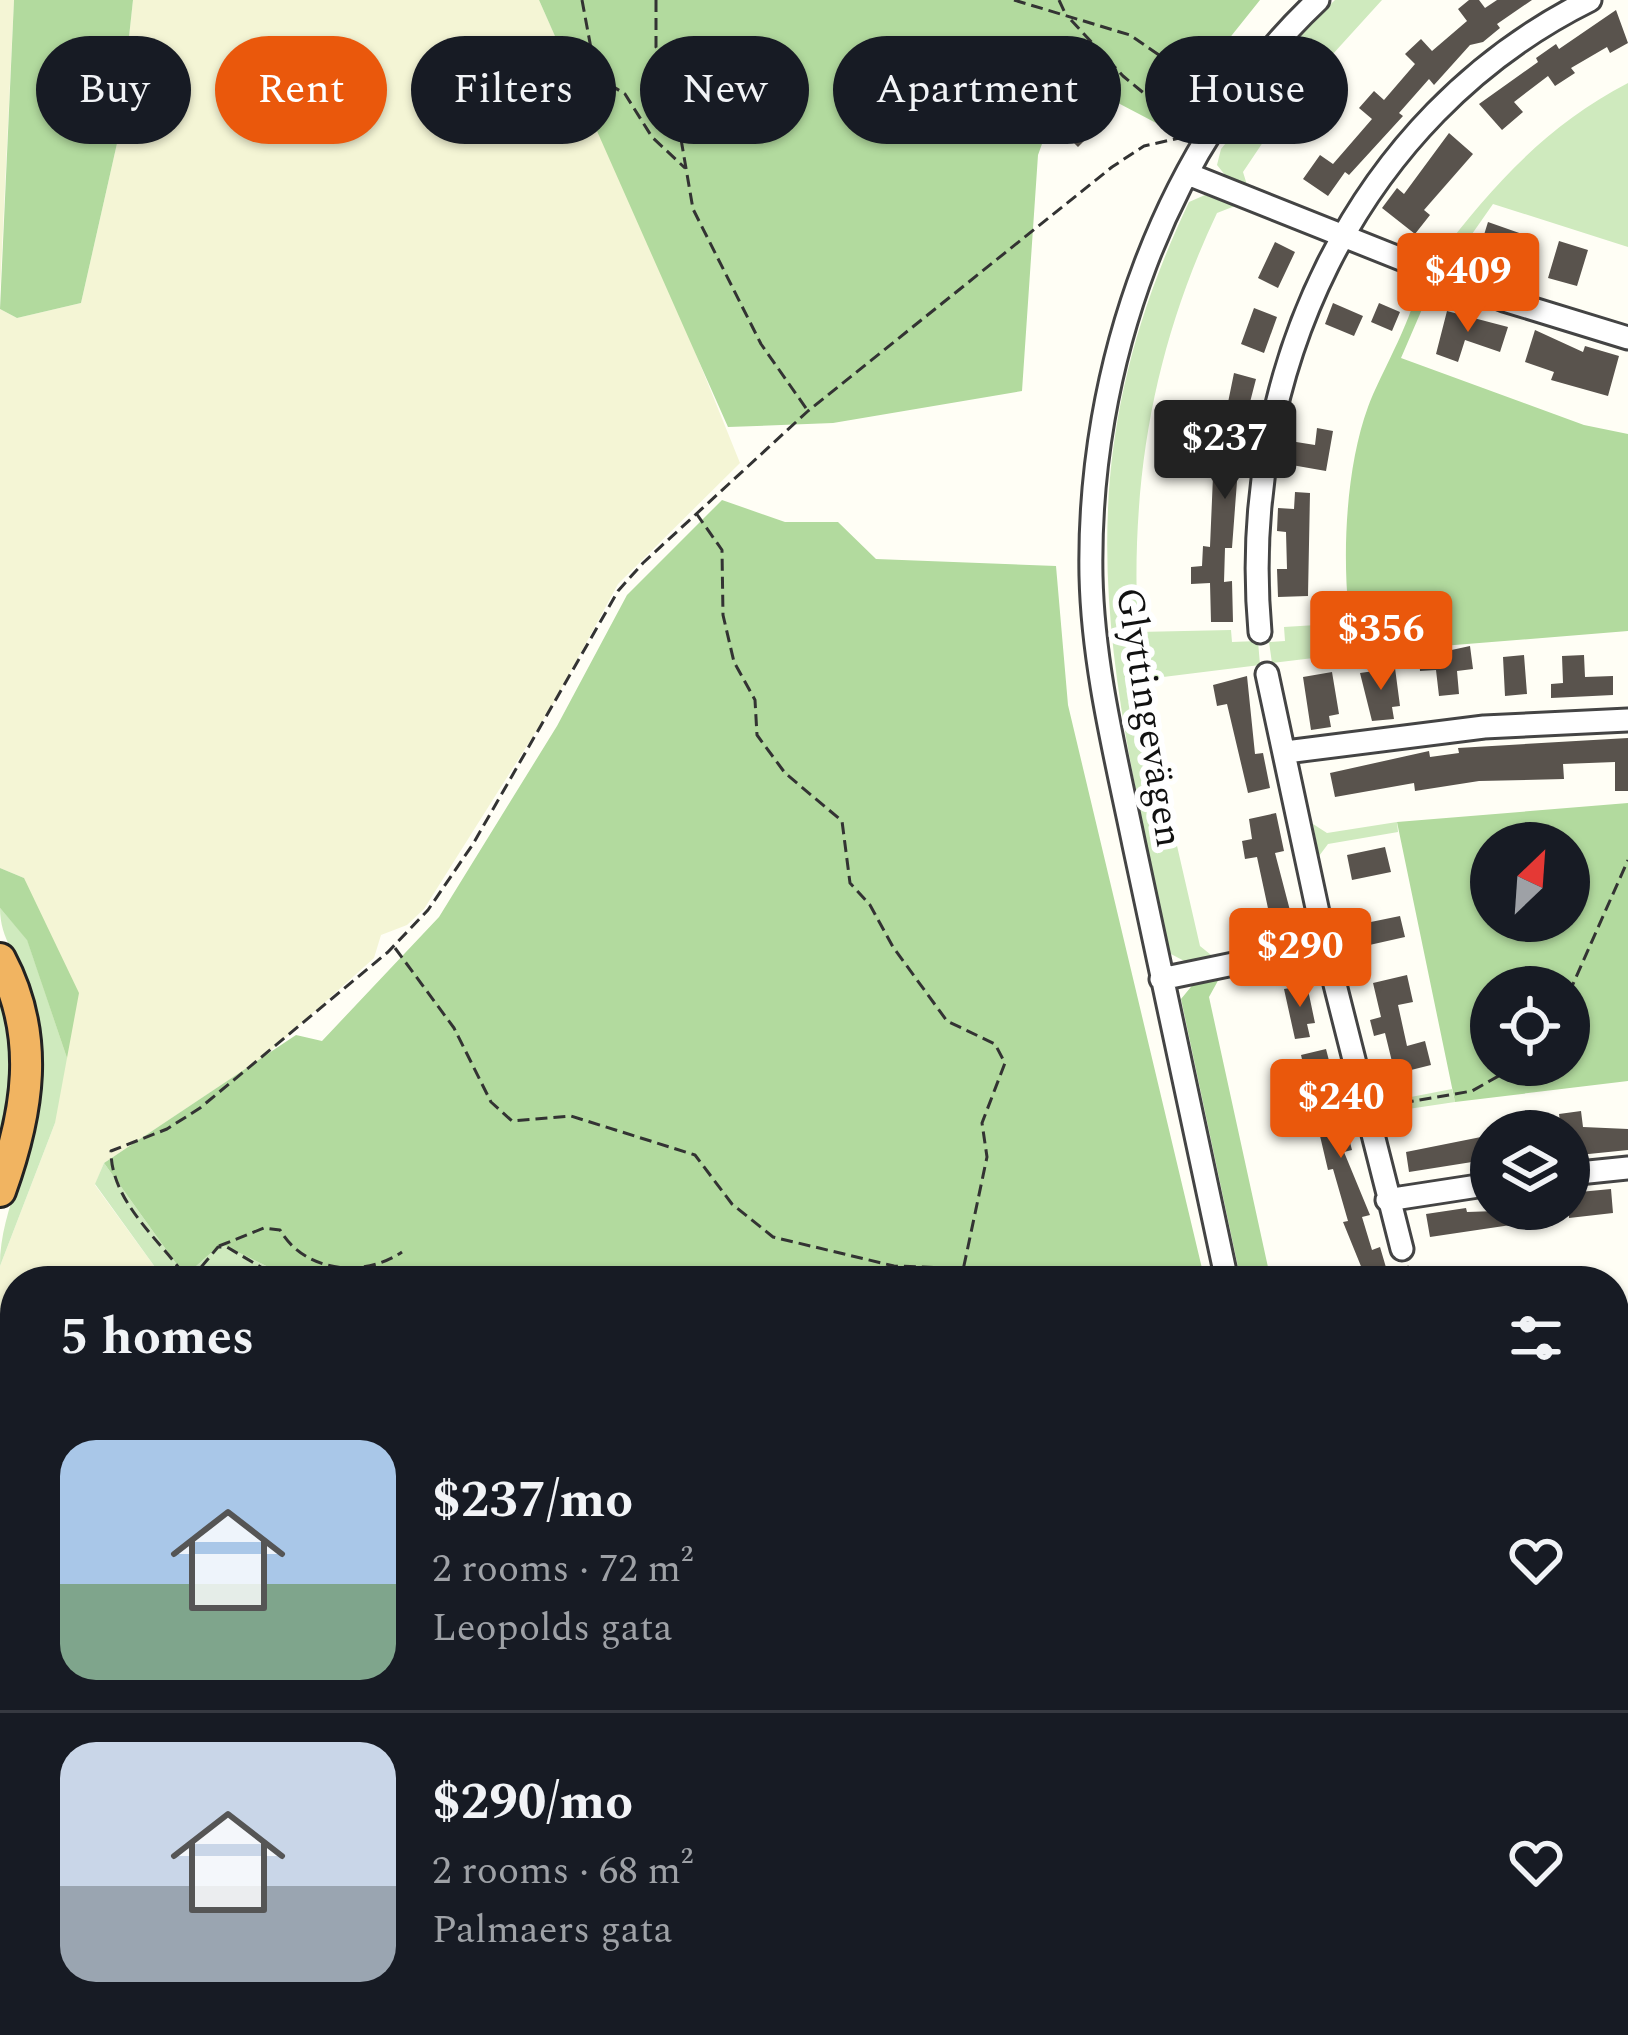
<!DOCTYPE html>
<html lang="en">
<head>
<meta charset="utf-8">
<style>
  body { margin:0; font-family:Spectral,serif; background:#242831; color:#f1f3f6; height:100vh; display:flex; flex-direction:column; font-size:45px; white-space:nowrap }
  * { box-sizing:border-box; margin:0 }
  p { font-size:39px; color:#9ea1a6 }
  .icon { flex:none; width:66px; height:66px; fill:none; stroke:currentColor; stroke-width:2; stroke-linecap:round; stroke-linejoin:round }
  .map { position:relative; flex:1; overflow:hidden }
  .panel { position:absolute; left:0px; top:1266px; width:1629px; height:771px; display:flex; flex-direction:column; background:#171b24; border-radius:48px 48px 0 0; box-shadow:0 3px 9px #0004 }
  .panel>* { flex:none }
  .banner { position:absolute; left:36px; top:36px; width:1557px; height:108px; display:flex; gap:24px }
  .needle { width:78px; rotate:25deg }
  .fabs { position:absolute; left:1470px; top:822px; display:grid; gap:24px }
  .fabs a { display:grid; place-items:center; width:120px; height:120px; border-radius:50%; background:#171b24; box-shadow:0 3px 9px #0004; font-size:60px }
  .price { position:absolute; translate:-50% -102px; padding:0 27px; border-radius:12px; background:#ea580c; color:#fff; font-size:39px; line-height:78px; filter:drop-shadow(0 3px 6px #0008) }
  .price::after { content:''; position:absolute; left:50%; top:72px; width:36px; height:27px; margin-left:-18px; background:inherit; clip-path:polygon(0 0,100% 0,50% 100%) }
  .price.current { background:#222; color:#fff }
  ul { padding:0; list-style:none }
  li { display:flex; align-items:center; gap:36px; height:300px; padding:0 60px }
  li+li { border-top:3px solid #363941 }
  li span { display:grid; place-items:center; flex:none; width:336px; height:240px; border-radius:36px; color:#555 }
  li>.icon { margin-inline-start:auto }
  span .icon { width:144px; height:144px; fill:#fffc; stroke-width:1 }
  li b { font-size:51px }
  h2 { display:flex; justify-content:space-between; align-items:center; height:144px; padding:0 60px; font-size:51px }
  .pill { padding:0 42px; border-radius:54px; background:#171b24; box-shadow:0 3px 9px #0004; font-size:42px; line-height:108px }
  .pill.current { background:#ea580c; color:#fff }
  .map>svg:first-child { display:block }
  .farmland { fill:#f4f5d5 }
  .green { fill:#cfeabe }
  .forest { fill:#b2da9e; fill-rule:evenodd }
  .building { fill:#59534d }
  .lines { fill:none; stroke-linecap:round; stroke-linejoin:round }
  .minor-casing { stroke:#444; stroke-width:27 }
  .highway-casing { stroke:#222; stroke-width:36 }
  .path { stroke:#333; stroke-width:3; stroke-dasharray:12 6; stroke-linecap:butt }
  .minor { stroke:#fff; stroke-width:21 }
  .highway { stroke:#f1b461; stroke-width:30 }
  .labels { text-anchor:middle; stroke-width:12; stroke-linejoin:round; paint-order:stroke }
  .street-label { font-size:39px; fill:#111; stroke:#fff }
</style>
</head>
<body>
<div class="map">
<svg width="1628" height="2035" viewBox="0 0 1628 2035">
  <rect width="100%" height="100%" fill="#fffef5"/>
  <path class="farmland" d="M0,0H14L0,291Z
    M133,0H539L677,307L740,463L618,584L552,706L424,909L407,925L381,935L374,958L265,1056L104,1163L95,1185L160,1274L154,1281H15V1449L0,1467V1266L55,1123L24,878L0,868V309L17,318L81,303L118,139Z"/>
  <path class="green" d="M1335,0H1382L1292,99L1243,172L1247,185L1225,175L1217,165L1221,149L1272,87C1271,56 1314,20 1335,0Z
    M1628,83V247L1493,204L1451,264L1453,274L1426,262L1438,257C1493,185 1547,125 1628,83Z
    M1205,195L1235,206L1217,213C1153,348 1130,483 1138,632L1231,630L1232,642L1258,641L1260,665L1139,680L1200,946L1216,959L1190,964L1169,953C1111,668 1057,480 1189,202Z
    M1349,623L1355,653L1272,663L1269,642L1285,641L1284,627Z
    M1397,822L1398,832L1328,844L1319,856L1313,824L1327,833Z
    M0,908L27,939L67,1058L55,1123L0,1266C0,1206 36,1155 41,1095C45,1060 41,1018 29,985C18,956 0,940 0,908Z
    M0,994C15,1050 17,1096 0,1152Z
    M1452,1089L1455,1102L1388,1112L1380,1125L1372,1094L1385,1102Z
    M104,1163L185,1276L221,1244L297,1281H154L160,1274L95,1184Z
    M550,2022H673L663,2035H550Z
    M963,2022H1045L1044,2035H963Z"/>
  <path class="forest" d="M14,0H133L118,139L81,303L17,318L0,309Z
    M539,0H1260L1160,125L1099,93L1056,105L1038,155L1022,391L833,423L728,427Z
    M1418,279L1445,288L1429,293L1401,358L1584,425L1628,434V631L1355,653C1340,583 1343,475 1368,407C1380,374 1418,311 1418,279Z
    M722,500L785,522H838L876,559L1056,566L1068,705L1205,1281H297L221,1244L185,1276L104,1163L296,1035L322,1041L439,917L557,726L627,595Z
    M1628,803V1081L1455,1102L1397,822ZM1491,843H1569V921H1491ZM1491,987H1569V1065H1491Z
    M0,868L24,878L79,993L67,1058L27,940L0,908Z
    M1220,977L1209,997L1271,1281H1241L1181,999L1195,982Z
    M15,1466V2022H265L267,2035H0V1483Z"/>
  <path class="building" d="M1469,0H1479L1485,8L1497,0H1532L1497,24L1500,28L1483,42L1470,45L1434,85L1429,79L1399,113L1403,116L1349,175L1345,172L1328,196L1303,179L1320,155L1333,164L1372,119L1359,108L1374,91L1384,100L1415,64L1405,54L1421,39L1432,51L1467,21L1458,9Z
    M1616,10L1628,43L1610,53L1607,47L1571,68L1575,73L1555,86L1548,76L1514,102L1523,112L1502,130L1479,104L1538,62L1536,58L1556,44L1559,49Z
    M1080,116L1095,130L1078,147L1064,133Z
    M1449,133L1473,154L1424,210L1430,215L1415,234L1382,208L1397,188L1404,194Z
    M1488,222L1525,235L1514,266L1507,264L1503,275L1486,269L1495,242L1483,238Z
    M1559,241L1588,250L1577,286L1548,278Z
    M1275,242L1295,252L1278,288L1258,278Z
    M1333,303L1363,316L1354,336L1325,324Z
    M1379,303L1400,312L1392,331L1371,322Z
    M1254,308L1277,317L1264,353L1241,344Z
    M1447,311L1508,327L1500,352L1465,340L1458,362L1436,354Z
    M1535,330L1583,352L1585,346L1619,356L1608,396L1551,380L1554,372L1525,362Z
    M1234,373L1256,379L1240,441L1232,548H1225L1224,582L1232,581L1233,622H1211L1210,583L1191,584V567L1202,566L1203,546L1210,547L1213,476Z
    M1317,428L1333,431L1326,471L1286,464L1290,441L1315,445Z
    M1295,492L1310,493L1308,596L1278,597L1277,569H1287L1286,532L1277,531L1278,508L1294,509Z
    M1470,646L1473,669L1457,671L1459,694L1439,696L1436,670L1420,671L1419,657Z
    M1524,655L1527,694L1505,696L1503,657Z
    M1584,655L1585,677L1613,676V695L1551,698V684L1563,683L1562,656Z
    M1395,668L1400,706L1392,707L1394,719L1372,721L1360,673Z
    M1332,672L1339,714L1329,716L1331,727L1311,730L1303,677Z
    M1247,676L1255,754L1263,753L1270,788L1248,793L1227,704L1217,706L1213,685Z
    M1628,738V791H1615V762L1563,764L1564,779L1479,781L1415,791L1414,783L1335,797L1330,773L1429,751L1430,757L1459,753L1458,748Z
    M1276,813L1284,851L1275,853L1293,922L1272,927L1257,857L1245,859L1242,841L1252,839L1249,819Z
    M1385,847L1391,872L1352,880L1347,855Z
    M1400,916L1405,937L1365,946L1361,924Z
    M1407,975L1413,1002L1398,1005L1407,1046L1425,1041L1431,1065L1395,1074L1385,1033L1374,1036L1370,1020L1381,1017L1373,983Z
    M1307,985L1315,1023L1307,1024L1310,1037L1295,1039L1284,989Z
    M1326,1049L1352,1150L1344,1152L1370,1215L1362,1217L1372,1250L1380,1247L1390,1281H1367L1343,1222L1348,1221L1333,1169L1328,1170L1301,1055Z
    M1581,1111L1583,1127L1628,1129V1150L1569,1156V1131H1561L1559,1114Z
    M1491,1135V1159L1409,1172L1406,1152Z
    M1611,1189L1613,1213L1569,1218V1193Z
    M1466,1208L1467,1212L1557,1209V1218L1430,1237L1426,1214Z
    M1614,1563H1628V1598H1614Z
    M1614,1646H1628V1681L1614,1682Z
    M1614,1886H1628V1921H1614Z"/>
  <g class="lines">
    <g class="minor-casing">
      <path id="minor" d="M1188,174L1504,300L1628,338
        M1260,632C1237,378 1354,117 1590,0
        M1267,674L1325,945L1402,1249
        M1286,752L1484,727L1628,720
        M1161,979L1325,945
        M1569,1174L1628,1168
        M1387,1200L1491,1184
        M1227,1281C1196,1136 1164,991 1134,845C1116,757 1093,667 1091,576C1087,369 1164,145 1318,0
        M1614,1326L1628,1325
        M1614,1623H1628
        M1614,1860H1628
        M527,2022L530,2035
        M904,2022L905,2032
        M1487,2022L1492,2035
        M706,2035L713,2022"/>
    </g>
    <g class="highway-casing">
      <path id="highway" d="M0,959C41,1036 28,1113 0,1191"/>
    </g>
    <path class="path" d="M582,0L593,59L607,83L625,94L652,137L685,168
      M656,0V47L669,69L693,209L761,344L808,411
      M1014,0L1130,35L1211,91
      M1059,0L1065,13
      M1071,20L1123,76L1191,132
      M696,513L722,550L723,615L734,662L755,700L757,735L785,773L842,821L850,883L870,905L893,947L947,1021L995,1044L1005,1063L982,1123L987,1157L962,1275
      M395,948L454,1028L491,1102L512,1121L571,1116L695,1155L732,1204L773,1237L894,1266L950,1268L970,1281
      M1569,993L1628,860
      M1384,1106L1472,1091L1518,1065
      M219,1246L264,1228L280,1230C305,1273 364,1278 402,1252
      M1407,1266L1412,1281
      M284,1281L227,1247H218L192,1278L185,1276C158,1238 111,1201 111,1151L167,1129L200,1108L388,952L428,910L473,844L618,591L643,563L808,411L1112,167L1144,146L1188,136
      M0,1870L15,1842
      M1614,1934H1628
      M1614,1963L1628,1957
      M0,1999L15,2010
      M1614,1999L1628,2001
      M35,2022L56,2035
      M559,2022L563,2035
      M1168,2022L1190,2035
      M1583,2022V2035
      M1612,2022V2027H1628
      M956,2030L1174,2028
      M925,2031L956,2030V2035
      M677,2035L687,2022
      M1122,2035L1127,2022
      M1371,2035V2022"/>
    <use href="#minor" class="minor"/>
    <use href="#highway" class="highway"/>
  </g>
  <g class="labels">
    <g class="street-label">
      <text transform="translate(1151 717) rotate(81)" y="14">Glyttingevägen</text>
    </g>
  </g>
</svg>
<div class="fabs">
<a><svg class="needle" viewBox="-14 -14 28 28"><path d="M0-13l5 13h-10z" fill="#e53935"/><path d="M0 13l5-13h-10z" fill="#9ea1a6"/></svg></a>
<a><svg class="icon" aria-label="locate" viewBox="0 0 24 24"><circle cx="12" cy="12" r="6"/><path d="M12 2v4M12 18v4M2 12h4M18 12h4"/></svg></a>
<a><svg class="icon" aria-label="layers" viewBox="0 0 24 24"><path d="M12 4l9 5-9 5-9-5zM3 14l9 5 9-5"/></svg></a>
</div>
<b class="price" style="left:1468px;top:335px">$409</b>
<b class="price current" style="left:1225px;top:502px">$237</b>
<b class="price" style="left:1381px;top:693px">$356</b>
<b class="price" style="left:1300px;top:1010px">$290</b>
<b class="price" style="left:1341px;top:1161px">$240</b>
<div class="banner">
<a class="pill">Buy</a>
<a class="pill current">Rent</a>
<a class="pill">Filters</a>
<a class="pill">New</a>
<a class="pill">Apartment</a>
<a class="pill">House</a>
</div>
<section class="panel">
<h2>5 homes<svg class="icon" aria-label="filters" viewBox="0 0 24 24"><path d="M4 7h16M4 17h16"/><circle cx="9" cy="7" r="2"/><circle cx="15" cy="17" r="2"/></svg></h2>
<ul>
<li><span style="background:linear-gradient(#a9c7e8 60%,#7fa58c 0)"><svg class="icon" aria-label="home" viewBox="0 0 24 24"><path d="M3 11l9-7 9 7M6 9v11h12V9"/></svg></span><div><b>$237/mo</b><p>2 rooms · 72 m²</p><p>Leopolds gata</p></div><svg class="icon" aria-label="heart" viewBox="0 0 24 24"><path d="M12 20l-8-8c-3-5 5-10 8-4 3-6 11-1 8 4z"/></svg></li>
<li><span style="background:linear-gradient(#c9d6e8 60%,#9aa5b1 0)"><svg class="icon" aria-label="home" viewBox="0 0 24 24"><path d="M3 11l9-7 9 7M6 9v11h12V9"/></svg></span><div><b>$290/mo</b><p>2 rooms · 68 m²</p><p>Palmaers gata</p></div><svg class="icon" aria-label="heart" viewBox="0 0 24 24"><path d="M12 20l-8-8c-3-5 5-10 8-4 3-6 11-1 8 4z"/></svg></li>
</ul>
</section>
</div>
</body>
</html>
